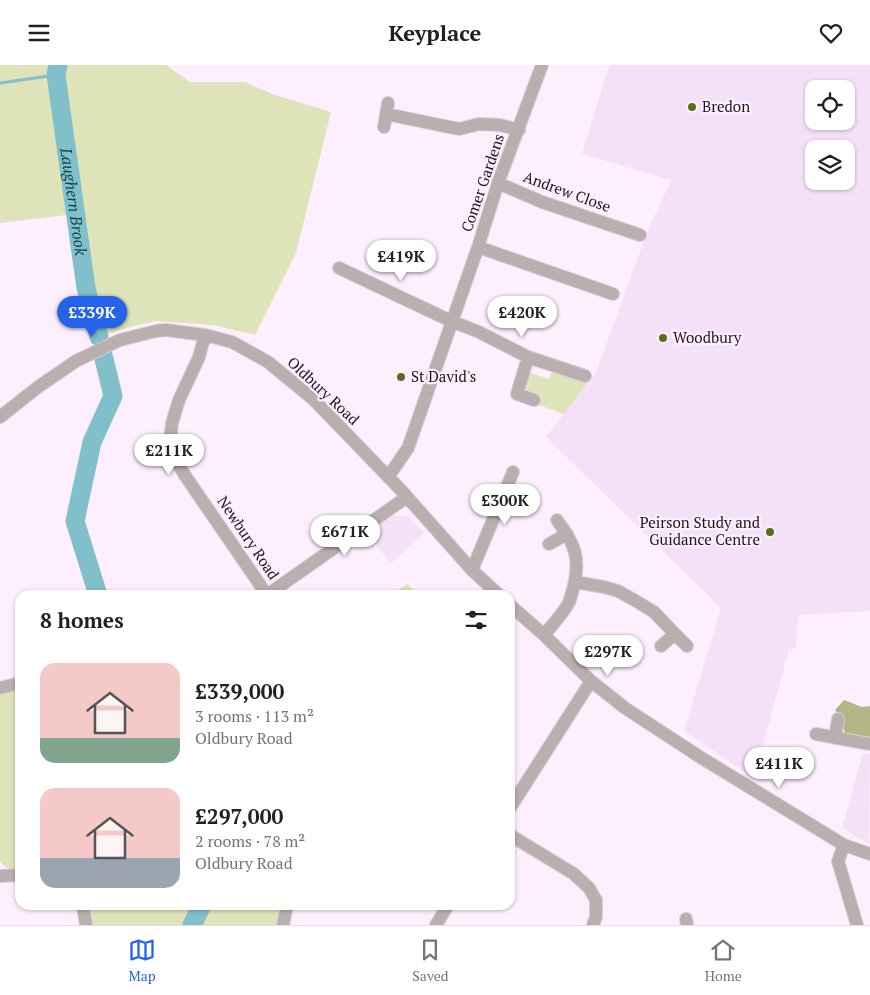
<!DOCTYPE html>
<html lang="en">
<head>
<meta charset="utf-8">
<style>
  body { margin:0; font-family:"PT Serif",serif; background:#f6f6f6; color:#202124; height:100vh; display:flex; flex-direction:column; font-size:19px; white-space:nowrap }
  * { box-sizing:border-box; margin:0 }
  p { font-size:16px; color:#757577 }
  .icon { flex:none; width:28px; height:28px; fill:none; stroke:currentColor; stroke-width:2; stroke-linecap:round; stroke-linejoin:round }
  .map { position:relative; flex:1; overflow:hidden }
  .side { position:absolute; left:15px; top:525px; width:500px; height:320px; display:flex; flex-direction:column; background:#fff; border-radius:15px; box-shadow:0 1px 4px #0004 }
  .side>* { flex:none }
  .tools { position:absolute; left:805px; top:15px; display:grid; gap:10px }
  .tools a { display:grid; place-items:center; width:50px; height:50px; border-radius:10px; background:#fff; box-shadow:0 1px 4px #0004; font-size:25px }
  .price { position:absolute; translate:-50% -42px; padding:0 11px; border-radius:18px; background:#fff; color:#222; font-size:16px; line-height:32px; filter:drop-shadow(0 1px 2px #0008) }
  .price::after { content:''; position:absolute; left:50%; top:30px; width:15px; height:11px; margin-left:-8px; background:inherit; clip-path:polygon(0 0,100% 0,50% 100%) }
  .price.active { background:#2563eb; color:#fff }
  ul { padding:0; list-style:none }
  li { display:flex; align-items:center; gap:15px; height:125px; padding:0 25px }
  li span { display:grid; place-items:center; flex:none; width:140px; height:100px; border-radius:15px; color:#555 }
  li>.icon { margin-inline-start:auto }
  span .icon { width:60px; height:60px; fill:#fffc; stroke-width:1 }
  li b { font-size:21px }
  h2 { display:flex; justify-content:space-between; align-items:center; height:60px; padding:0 25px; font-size:21px }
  header { display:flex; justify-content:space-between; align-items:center; height:65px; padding:0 25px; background:#fff; font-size:22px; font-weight:700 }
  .dock { display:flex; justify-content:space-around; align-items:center; height:70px; border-top:1px solid #e0e0e0; background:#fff; font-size:14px; color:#757577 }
  .dock a { display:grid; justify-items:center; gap:2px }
  .dock .active { color:#2563eb }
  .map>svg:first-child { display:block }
  .built { fill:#f5e1f7; fill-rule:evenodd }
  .green { fill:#dfe3b9 }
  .forest { fill:#b3b787 }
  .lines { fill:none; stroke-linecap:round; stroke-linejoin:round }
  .stream { stroke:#81c0ca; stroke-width:3 }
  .river { stroke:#81c0ca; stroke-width:19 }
  .minor-casing { stroke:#daccdb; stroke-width:14 }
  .minor { stroke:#b9afae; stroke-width:12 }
  .poi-dot { fill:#5a6d1a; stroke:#feefff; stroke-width:2 }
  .labels { text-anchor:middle; stroke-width:4.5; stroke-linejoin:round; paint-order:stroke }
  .poi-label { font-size:15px; fill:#1c171c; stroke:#feefff; text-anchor:start }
  .street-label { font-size:15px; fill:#1c171c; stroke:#feefff }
  .water-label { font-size:16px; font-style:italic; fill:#0c474e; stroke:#feefff }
</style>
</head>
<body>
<header><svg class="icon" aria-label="menu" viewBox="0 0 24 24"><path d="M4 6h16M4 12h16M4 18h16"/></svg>Keyplace<svg class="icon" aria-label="heart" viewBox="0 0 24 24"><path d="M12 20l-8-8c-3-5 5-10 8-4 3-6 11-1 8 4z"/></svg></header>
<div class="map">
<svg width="870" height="860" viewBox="0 0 870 860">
  <rect width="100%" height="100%" fill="#feefff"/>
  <path class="built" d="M610,0H870V546L798,550L796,583L789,585L754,713L684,666L721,543L546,372L596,307L648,165L671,115L582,89L607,6ZM814,24H846V56H814ZM814,84H846V116H814Z
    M389,450L410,452L424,468L390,499L368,466Z
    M863,688L870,689L869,779L842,763Z"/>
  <path class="green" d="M0,0H166L190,17H245L272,29L331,47L296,188L255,270L213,260L155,256L127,263L99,272L86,223L76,149L0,158Z
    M553,304L588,317L564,349L539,340L541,333L525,328L522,324L528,307L549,314Z
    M407,519L419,530H390Z
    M20,623V805C12,805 5,803 0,796V628Z
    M89,840H283L277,860H90Z"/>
  <path class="forest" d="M844,635L862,642L870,641V673L845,669L841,652L835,645Z"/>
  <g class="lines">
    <path class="stream" d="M0,18L56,10"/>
    <g class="river">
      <path id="s1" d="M58,0L56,10L86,223L99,272"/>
      <path d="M98,530L75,456L92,377L113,331L103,290"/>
      <path d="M192,860L202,840"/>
    </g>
    <g class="minor-casing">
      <path id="minor" d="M386,49L459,64L479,59L500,60L519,65
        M384,62L388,38
        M498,118L542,137L640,170
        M478,182L613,229
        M339,203L451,256L479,267L528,292L585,311
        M205,270L199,292L179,335L172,358L170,376L174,392L184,409L267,530
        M528,292L517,329L534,335
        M0,352L38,322L76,296L120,275L156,266L166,265L205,270L232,277L268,297L313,334L399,423L407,432L472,505L499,530
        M388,412L408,383L478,182L498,118L542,0
        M549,479L567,469
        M472,505L513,407
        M575,517L604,522L618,526L636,536L654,547L675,569L687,581
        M267,530L407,432
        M510,540L544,570L591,616L625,643L700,692L844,780L870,789
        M544,570C552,560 562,550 568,539C571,535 571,529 573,524C581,493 575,479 557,455
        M661,581L675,569
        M0,623L20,618
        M816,669L870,679
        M835,673L838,654
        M510,743L591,616
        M510,770L574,809L589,823L596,835V852L593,860
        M844,780L838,796L857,860
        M0,811L20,810
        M83,840L86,860
        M686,854L687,860
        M283,860L287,840
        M436,860L448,840"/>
    </g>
    <use href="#minor" class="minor"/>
  </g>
  <g class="poi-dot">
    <circle cx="692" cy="42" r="5"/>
    <circle cx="663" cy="273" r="5"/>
    <circle cx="401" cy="312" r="5"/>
    <circle cx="770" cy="467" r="5"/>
  </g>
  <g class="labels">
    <g class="poi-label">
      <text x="702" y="47">Bredon</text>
      <text x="673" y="278">Woodbury</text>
      <text x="411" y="317">St David's</text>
      <text x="760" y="463" text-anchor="end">Peirson Study and<tspan x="760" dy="17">Guidance Centre</tspan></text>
    </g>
    <g class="street-label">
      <text transform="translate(483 118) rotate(-71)" y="5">Comer Gardens</text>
      <text transform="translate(567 127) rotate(20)" y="5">Andrew Close</text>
      <text transform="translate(323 326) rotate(43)" y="5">Oldbury Road</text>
      <text transform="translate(248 473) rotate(56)" y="5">Newbury Road</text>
    </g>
    <g class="water-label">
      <text dy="6" stroke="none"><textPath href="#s1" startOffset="138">Laughern Brook</textPath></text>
    </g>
  </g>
</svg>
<div class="tools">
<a><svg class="icon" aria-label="locate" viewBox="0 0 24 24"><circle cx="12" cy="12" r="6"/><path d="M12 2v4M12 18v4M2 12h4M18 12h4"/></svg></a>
<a><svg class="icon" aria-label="layers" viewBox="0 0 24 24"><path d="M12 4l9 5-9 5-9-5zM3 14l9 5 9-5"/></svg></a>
</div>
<b class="price" style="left:401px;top:217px">£419K</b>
<b class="price active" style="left:92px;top:273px">£339K</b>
<b class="price" style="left:522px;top:273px">£420K</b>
<b class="price" style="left:169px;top:411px">£211K</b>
<b class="price" style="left:505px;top:461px">£300K</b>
<b class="price" style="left:345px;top:492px">£671K</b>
<b class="price" style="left:608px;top:612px">£297K</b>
<b class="price" style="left:779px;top:724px">£411K</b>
<section class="side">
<h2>8 homes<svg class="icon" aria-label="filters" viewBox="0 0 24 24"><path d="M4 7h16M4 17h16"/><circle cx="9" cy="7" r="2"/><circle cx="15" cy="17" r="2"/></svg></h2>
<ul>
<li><span style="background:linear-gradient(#f6c9c9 75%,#7fa58c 0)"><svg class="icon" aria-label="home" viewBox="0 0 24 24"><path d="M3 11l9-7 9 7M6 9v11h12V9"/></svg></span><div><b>£339,000</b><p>3 rooms · 113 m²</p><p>Oldbury Road</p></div></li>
<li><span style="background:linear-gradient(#f6c9c9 70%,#9aa5b1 0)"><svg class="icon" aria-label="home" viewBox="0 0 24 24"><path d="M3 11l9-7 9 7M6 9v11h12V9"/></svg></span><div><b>£297,000</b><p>2 rooms · 78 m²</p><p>Oldbury Road</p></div></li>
</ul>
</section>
</div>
<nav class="dock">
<a class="active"><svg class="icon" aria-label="map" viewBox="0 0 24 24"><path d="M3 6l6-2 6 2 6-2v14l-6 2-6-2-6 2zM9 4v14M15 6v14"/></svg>Map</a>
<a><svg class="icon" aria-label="saved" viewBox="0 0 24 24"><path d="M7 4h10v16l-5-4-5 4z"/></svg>Saved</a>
<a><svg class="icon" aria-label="home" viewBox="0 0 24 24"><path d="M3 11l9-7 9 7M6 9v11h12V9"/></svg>Home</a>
</nav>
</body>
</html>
